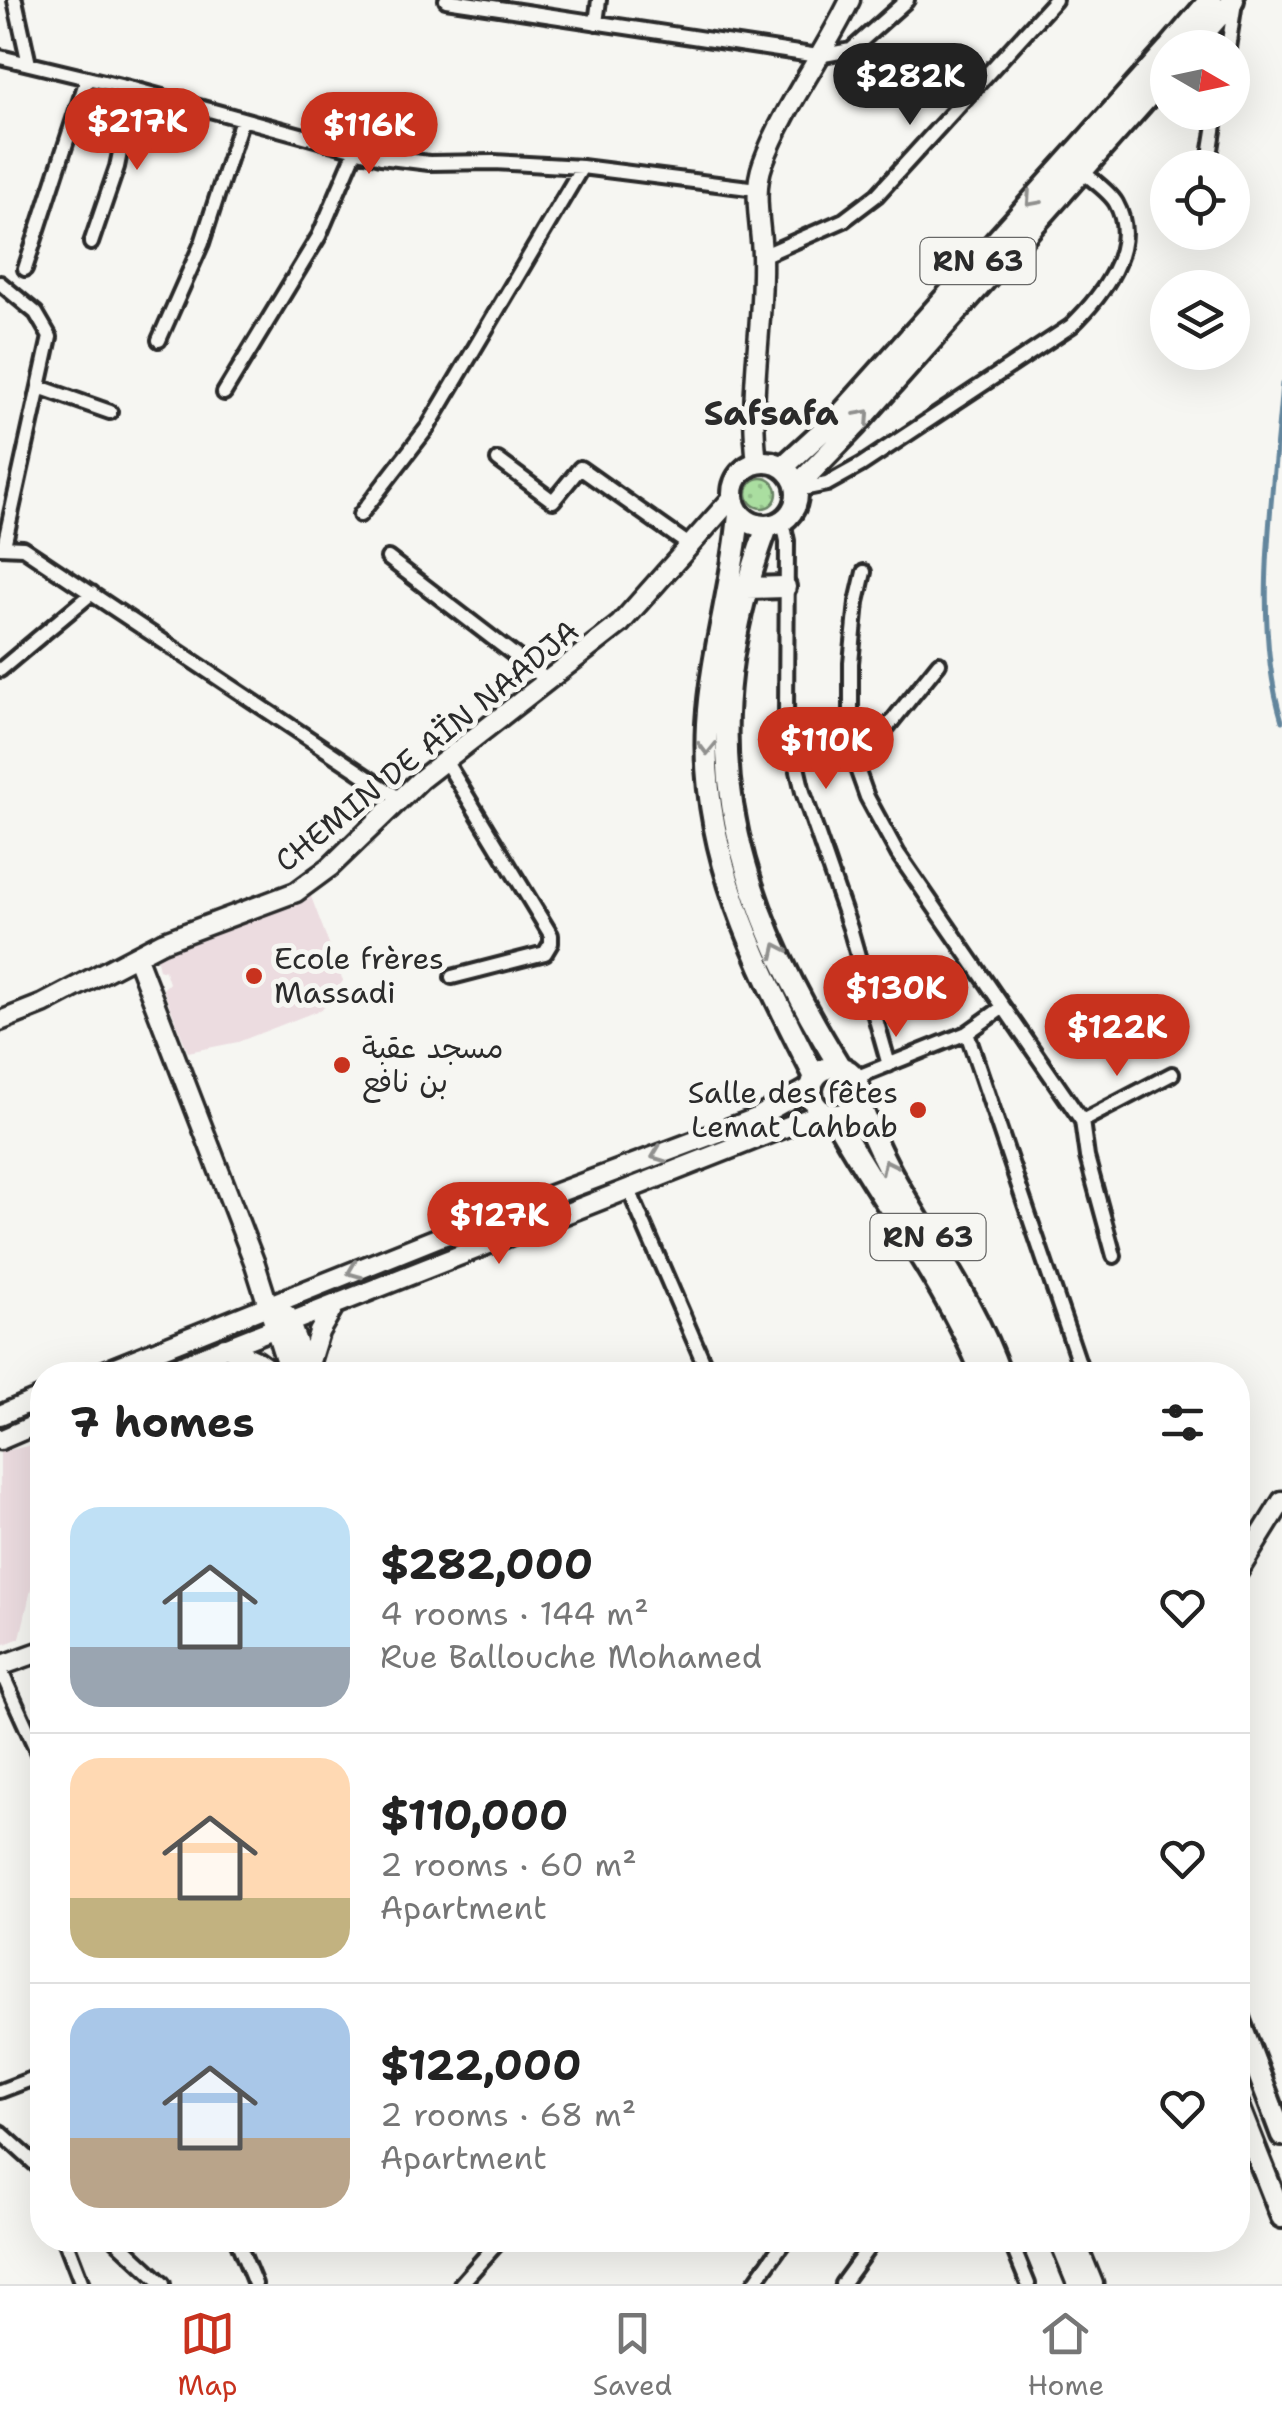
<!DOCTYPE html>
<html lang="en">
<head>
<meta charset="utf-8">
<style>
  body { margin:0; font-family:"Shantell Sans","Playpen Sans Arabic",sans-serif; background:#f6f6f6; color:#222; height:100vh; display:flex; flex-direction:column; font-size:38px; white-space:nowrap }
  * { box-sizing:border-box; margin:0 }
  p { font-size:32px; color:#767676 }
  .icon { flex:none; width:55px; height:55px; fill:none; stroke:currentColor; stroke-width:2; stroke-linecap:round; stroke-linejoin:round }
  .map { position:relative; flex:1; overflow:hidden }
  .details { position:absolute; left:30px; top:1362px; width:1220px; height:890px; display:flex; flex-direction:column; background:#fff; border-radius:40px; box-shadow:0 10px 40px #0002 }
  .details>* { flex:none }
  .needle { width:65px; rotate:99deg }
  .buttons { position:absolute; left:1150px; top:30px; display:grid; gap:20px }
  .buttons a { display:grid; place-items:center; width:100px; height:100px; border-radius:50%; background:#fff; box-shadow:0 10px 40px #0002; font-size:50px }
  .price { position:absolute; translate:-50% -85px; padding:0 22px; border-radius:35px; background:#c8321e; color:#fff; font-size:32px; line-height:65px; filter:drop-shadow(0 2px 5px #0008) }
  .price::after { content:''; position:absolute; left:50%; top:60px; width:30px; height:22px; margin-left:-15px; background:inherit; clip-path:polygon(0 0,100% 0,50% 100%) }
  .price.active { background:#222; color:#fff }
  ul { padding:0; list-style:none }
  li { display:flex; align-items:center; gap:30px; height:250px; padding:0 40px }
  li+li { border-top:2px solid #e0e0e0 }
  li span { display:grid; place-items:center; flex:none; width:280px; height:200px; border-radius:30px; color:#555 }
  li>.icon { margin-inline-start:auto }
  span .icon { width:120px; height:120px; fill:#fffc; stroke-width:1 }
  li b { font-size:42px }
  h2 { display:flex; justify-content:space-between; align-items:center; height:120px; padding:0 40px; font-size:42px }
  .tabs { display:flex; justify-content:space-around; align-items:center; height:140px; border-top:2px solid #e0e0e0; background:#fff; font-size:28px; color:#767676 }
  .tabs a { display:grid; justify-items:center; gap:5px }
  .tabs .active { color:#c8321e }
  .map>svg:first-child { display:block }
  .built { fill:#ecdce0 }
  .grass { fill:url(#grass-dots); stroke:#6a8466; stroke-width:2.5 }
  .lines { fill:none; stroke-linecap:round; stroke-linejoin:round }
  .stream { stroke:#64869d; stroke-width:5 }
  .street-casing { stroke:#2b2b2b; stroke-width:20 }
  .secondary-casing { stroke:#2b2b2b; stroke-width:25 }
  .primary-casing { stroke:#2b2b2b; stroke-width:28 }
  .street { stroke:#f6f6f2; stroke-width:12 }
  .secondary { stroke:#f6f6f2; stroke-width:18 }
  .primary { stroke:#f6f6f2; stroke-width:20 }
  .oneway { stroke:#90908e }
  .poi-dot { fill:#c8321e; stroke:#f6f6f2; stroke-width:4 }
  .labels { text-anchor:middle; stroke-width:10; stroke-linejoin:round; paint-order:stroke }
  .shield { fill:#f6f6f2; stroke:#686867; stroke-width:2.5 }
  .shield-label { font-size:28px; font-weight:bold; fill:#2b2b2b }
  .street-label { font-size:30px; fill:#2b2b2b; stroke:#f6f6f2 }
  .poi-label { font-size:30px; fill:#2b2b2b; stroke:#f6f6f2; text-anchor:start }
  .quarter-label { font-size:35px; font-weight:bold; fill:#2b2b2b; stroke:#f6f6f2 }
</style>
</head>
<body>
<div class="map">
<svg width="1282" height="2284" viewBox="0 0 1282 2284">
  <defs>
    <pattern id="grass-dots" width="8" height="8" patternUnits="userSpaceOnUse" patternTransform="scale(2.5)"><rect width="8" height="8" fill="#aadea0"/><path d="M2 2h.1M6 6h.1" fill="none" stroke="#92bf8a" stroke-width="1.8" stroke-linecap="round"/></pattern>
  </defs>
  <rect width="100%" height="100%" fill="#f6f6f2"/>
  <filter id="ink" filterUnits="userSpaceOnUse"><feTurbulence type="fractalNoise" baseFrequency=".01" numOctaves="2"/><feDisplacementMap in="SourceGraphic" scale="20" xChannelSelector="R" yChannelSelector="G"/><feConvolveMatrix kernelMatrix="1 2 1 2 8 2 1 2 1" color-interpolation-filters="sRGB"/></filter>
  <g filter="url(#ink)">
    <path class="built" d="M310,894L343,981L322,1009L238,1042L188,1052L163,989L169,983L165,971L159,969L154,950Z
      M42,1443V1541L20,1638L0,1646V1452Z"/>
    <path class="grass" d="M747 493a15 15 0 1 1 30 0a15 15 0 1 1-30 0Z"/>
    <g class="lines">
      <path class="stream" d="M1282,384C1274,490 1251,620 1282,721"/>
      <g class="street-casing">
        <path id="street" d="M15,0L29,64
          M446,0L818,56L851,50L907,0
          M596,23L599,0
          M1228,48L1235,2
          M0,57L133,89L381,157L429,163L494,162L582,167L757,189
          M1208,168L1217,112
          M91,243L117,167L133,89
          M762,256L844,220L877,195L1055,0
          M25,269L87,79
          M0,283L36,313L50,337L4,546
          M159,340L202,243L242,119
          M39,387L110,412
          M224,393L319,236L355,152
          M498,460L553,501L580,468L689,545
          M797,490L827,484L861,465L1071,326C1101,297 1141,248 1116,203C1109,191 1092,180 1082,171
          M360,515L428,427L582,167
          M783,521L787,541L786,720L803,792L850,928L889,1065
          M0,547L23,548L400,799
          M388,558L547,680
          M864,572L857,602L851,663V725L856,766L867,797L898,854L1082,1121L1087,1157L1114,1256
          M0,670L92,593
          M446,762L551,935V943L545,953L452,977
          M856,766L939,663
          M1002,1008L967,1033L1083,1375
          M855,1078L967,1033
          M1082,1121L1172,1074
          M629,1190L709,1375
          M0,1669L42,1762
          M0,2091L42,2075
          M0,2132L42,2170
          M65,2240L82,2284
          M116,2240L163,2284
          M237,2240L255,2284
          M1010,2240L1028,2284
          M461,2284L500,2240
          M754,2284L785,2240
          M842,2284L874,2240"/>
      </g>
      <g class="secondary-casing">
        <path id="secondary" d="M757,462C748,393 764,324 762,255C761,224 752,193 763,163C784,106 824,55 850,0
          M137,958L255,1264L290,1375
          M0,1021L43,1004L162,942L296,892L330,867L420,780L620,624L733,497
          M287,1315L309,1375
          M225,1347L257,1361L276,1375
          M307,1371L319,1332L333,1308
          M95,1375L442,1236L754,1119L811,1087
          M156,1375L824,1112
          M0,1415L42,1397
          M0,1440L42,1422
          M1238,1572L1282,1501
          M0,1666L42,1651
          M1059,2240L1077,2284
          M1075,2240L1093,2284"/>
      </g>
      <g class="primary-casing">
        <path id="primary" d="M1169,48L1210,0
          M1191,48L1233,0
          M733 494a32 32 0 1 1 64 0a32 32 0 1 1-64 0Z
          M783,467L842,413L1168,49
          M796,487L856,425L1168,74
          M739,514C733,585 711,653 707,724C700,853 758,965 815,1077
          M767,527C691,734 726,883 840,1067
          M747,588L785,587
          M811 1091a24 24 0 1 1 48 0a24 24 0 1 1-48 0Z
          M858,1097C890,1197 966,1276 1000,1375
          M833,1115C881,1202 946,1283 983,1375
          M1238,2018L1282,2135
          M1238,2106L1282,2217"/>
      </g>
      <use href="#street" class="street"/>
      <use href="#secondary" class="secondary"/>
      <use href="#primary" class="primary"/>
    </g>
    <defs><path id="oneway-chevron" d="M-2-3.5L2.5 0L-2 3.5" fill="none" stroke-width="1.6" stroke-linecap="round" stroke-linejoin="round" transform="scale(2.5)"/></defs>
    <g class="oneway">
      <use href="#oneway-chevron" transform="translate(1032 200) rotate(132)"/>
      <use href="#oneway-chevron" transform="translate(864 416) rotate(-48)"/>
      <use href="#oneway-chevron" transform="translate(707 748) rotate(91)"/>
      <use href="#oneway-chevron" transform="translate(778 950) rotate(-115)"/>
      <use href="#oneway-chevron" transform="translate(658 1155) rotate(159)"/>
      <use href="#oneway-chevron" transform="translate(888 1166) rotate(-116)"/>
      <use href="#oneway-chevron" transform="translate(354 1271) rotate(158)"/>
    </g>
  </g>
  <g class="poi-dot">
    <circle cx="254" cy="976" r="10"/>
    <circle cx="342" cy="1065" r="10"/>
    <circle cx="918" cy="1110" r="10"/>
  </g>
  <g class="labels">
    <g class="shield">
      <rect x="920.5" y="238" width="115" height="46" rx="8"/>
      <rect x="870.5" y="1214" width="115" height="46" rx="8"/>
    </g>
    <g class="shield-label">
      <text x="978" y="271">RN 63</text>
      <text x="928" y="1247">RN 63</text>
    </g>
    <g class="street-label">
      <text transform="translate(427 746) rotate(-39)" y="10">CHEMIN DE AÏN NAADJA</text>
    </g>
    <g class="poi-label">
      <text x="274" y="969">Ecole frères<tspan x="274" dy="34">Massadi</tspan></text>
      <text x="362" y="1058">مسجد عقبة<tspan x="362" dy="34">بن نافع</tspan></text>
      <text x="898" y="1103" text-anchor="end">Salle des fêtes<tspan x="898" dy="34">Lemat Lahbab</tspan></text>
    </g>
    <g class="quarter-label">
      <text x="771" y="425">Safsafa</text>
    </g>
  </g>
</svg>
<div class="buttons">
<a><svg class="needle" viewBox="-14 -14 28 28"><path d="M0-13l5 13h-10z" fill="#e53935"/><path d="M0 13l5-13h-10z" fill="#767676"/></svg></a>
<a><svg class="icon" aria-label="locate" viewBox="0 0 24 24"><circle cx="12" cy="12" r="6"/><path d="M12 2v4M12 18v4M2 12h4M18 12h4"/></svg></a>
<a><svg class="icon" aria-label="layers" viewBox="0 0 24 24"><path d="M12 4l9 5-9 5-9-5zM3 14l9 5 9-5"/></svg></a>
</div>
<b class="price active" style="left:910px;top:128px">$282K</b>
<b class="price" style="left:137px;top:173px">$217K</b>
<b class="price" style="left:369px;top:177px">$116K</b>
<b class="price" style="left:826px;top:792px">$110K</b>
<b class="price" style="left:896px;top:1040px">$130K</b>
<b class="price" style="left:1117px;top:1079px">$122K</b>
<b class="price" style="left:499px;top:1267px">$127K</b>
<section class="details">
<h2>7 homes<svg class="icon" aria-label="filters" viewBox="0 0 24 24"><path d="M4 7h16M4 17h16"/><circle cx="9" cy="7" r="2"/><circle cx="15" cy="17" r="2"/></svg></h2>
<ul>
<li><span style="background:linear-gradient(#bfe0f5 70%,#9aa5b1 0)"><svg class="icon" aria-label="home" viewBox="0 0 24 24"><path d="M3 11l9-7 9 7M6 9v11h12V9"/></svg></span><div><b>$282,000</b><p>4 rooms · 144 m²</p><p>Rue Ballouche Mohamed</p></div><svg class="icon" aria-label="heart" viewBox="0 0 24 24"><path d="M12 20l-8-8c-3-5 5-10 8-4 3-6 11-1 8 4z"/></svg></li>
<li><span style="background:linear-gradient(#ffd9b3 70%,#c2b280 0)"><svg class="icon" aria-label="home" viewBox="0 0 24 24"><path d="M3 11l9-7 9 7M6 9v11h12V9"/></svg></span><div><b>$110,000</b><p>2 rooms · 60 m²</p><p>Apartment</p></div><svg class="icon" aria-label="heart" viewBox="0 0 24 24"><path d="M12 20l-8-8c-3-5 5-10 8-4 3-6 11-1 8 4z"/></svg></li>
<li><span style="background:linear-gradient(#a9c7e8 65%,#b9a48a 0)"><svg class="icon" aria-label="home" viewBox="0 0 24 24"><path d="M3 11l9-7 9 7M6 9v11h12V9"/></svg></span><div><b>$122,000</b><p>2 rooms · 68 m²</p><p>Apartment</p></div><svg class="icon" aria-label="heart" viewBox="0 0 24 24"><path d="M12 20l-8-8c-3-5 5-10 8-4 3-6 11-1 8 4z"/></svg></li>
</ul>
</section>
</div>
<nav class="tabs">
<a class="active"><svg class="icon" aria-label="map" viewBox="0 0 24 24"><path d="M3 6l6-2 6 2 6-2v14l-6 2-6-2-6 2zM9 4v14M15 6v14"/></svg>Map</a>
<a><svg class="icon" aria-label="saved" viewBox="0 0 24 24"><path d="M7 4h10v16l-5-4-5 4z"/></svg>Saved</a>
<a><svg class="icon" aria-label="home" viewBox="0 0 24 24"><path d="M3 11l9-7 9 7M6 9v11h12V9"/></svg>Home</a>
</nav>
</body>
</html>
